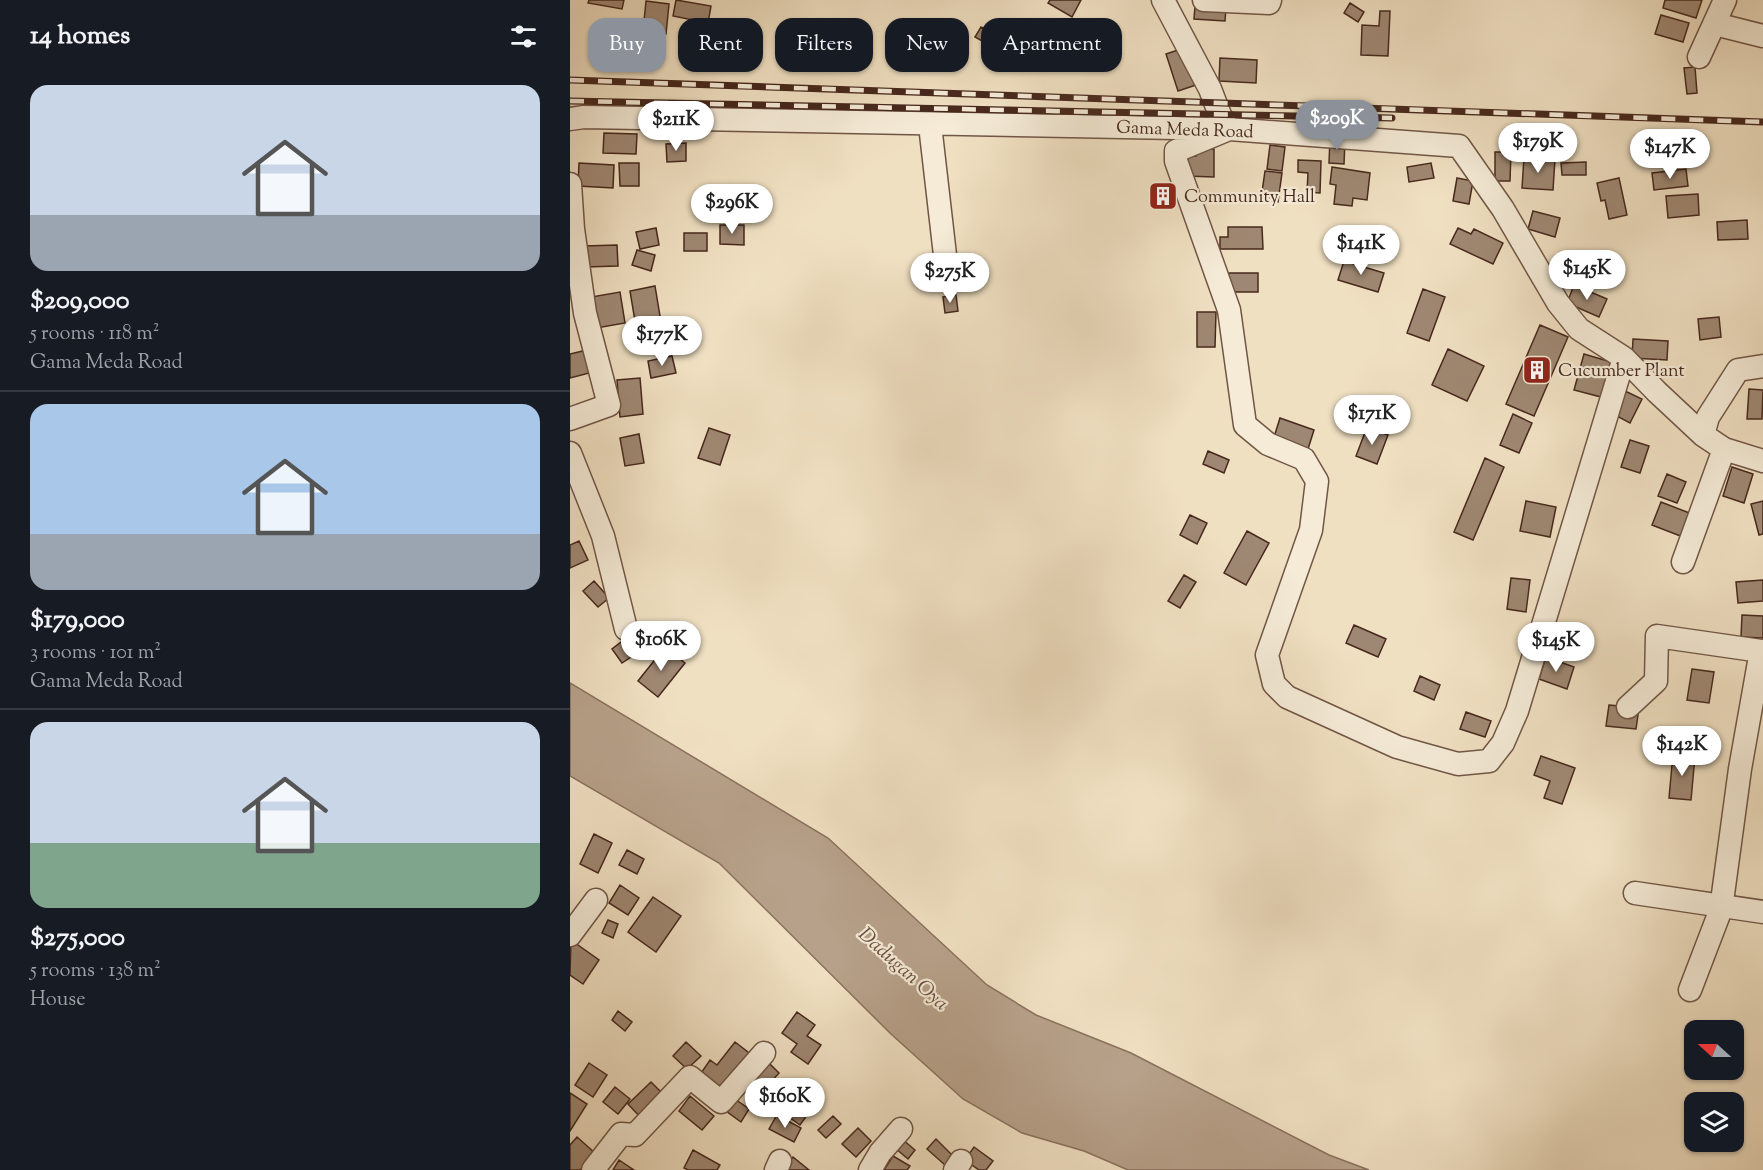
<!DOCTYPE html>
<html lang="en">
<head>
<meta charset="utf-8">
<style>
  body { margin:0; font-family:"Sorts Mill Goudy",serif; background:#20242c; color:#f1f3f6; height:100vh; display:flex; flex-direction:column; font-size:22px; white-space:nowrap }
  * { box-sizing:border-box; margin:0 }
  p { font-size:20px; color:#9ea1a6 }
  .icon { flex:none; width:33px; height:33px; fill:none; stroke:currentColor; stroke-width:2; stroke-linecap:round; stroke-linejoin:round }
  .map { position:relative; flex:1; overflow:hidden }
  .panel { display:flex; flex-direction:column; background:#171b24; width:570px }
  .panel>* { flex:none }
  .guide { position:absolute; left:18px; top:18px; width:570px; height:54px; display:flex; gap:12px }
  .needle { width:39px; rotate:291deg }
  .controls { position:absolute; left:1114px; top:1020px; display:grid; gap:12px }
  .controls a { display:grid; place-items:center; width:60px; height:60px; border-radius:12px; background:#171b24; box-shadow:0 2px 4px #0004; font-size:30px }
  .price { position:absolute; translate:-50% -51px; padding:0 14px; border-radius:21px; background:#fff; color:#222; font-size:20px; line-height:39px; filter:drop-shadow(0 2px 3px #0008) }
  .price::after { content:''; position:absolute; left:50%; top:36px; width:18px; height:14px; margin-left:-9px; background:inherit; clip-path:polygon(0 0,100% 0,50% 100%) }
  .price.current { background:#8c9099; color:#fff }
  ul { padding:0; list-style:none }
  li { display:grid; align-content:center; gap:12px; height:318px; padding:0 30px }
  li+li { border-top:2px solid #363941 }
  li span { display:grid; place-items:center; height:186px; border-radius:18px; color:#555 }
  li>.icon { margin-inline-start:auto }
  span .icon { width:108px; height:108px; fill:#fffc; stroke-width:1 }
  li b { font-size:26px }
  h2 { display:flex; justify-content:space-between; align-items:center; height:72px; padding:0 30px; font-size:26px }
  .chip { padding:0 21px; border-radius:18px; background:#171b24; box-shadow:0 2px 4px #0004; font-size:21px; line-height:54px }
  .chip.current { background:#8c9099; color:#fff }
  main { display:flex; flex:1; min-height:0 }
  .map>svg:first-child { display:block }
  .water { fill:#b7a18a; stroke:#8a715e; stroke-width:1.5 }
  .building { fill:#9f8873; stroke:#47281d; stroke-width:1.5 }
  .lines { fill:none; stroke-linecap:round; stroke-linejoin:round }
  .minor-casing { stroke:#715646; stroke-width:25 }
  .minor { stroke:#f5ebd7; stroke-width:22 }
  .rail-casing { stroke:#47281d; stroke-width:7 }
  .rail { stroke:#f5ebd7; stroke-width:4.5; stroke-dasharray:14; stroke-linecap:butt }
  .labels { text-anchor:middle; stroke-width:4.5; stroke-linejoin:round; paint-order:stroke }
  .street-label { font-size:18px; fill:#47281d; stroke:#f5ebd7 }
  .poi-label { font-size:18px; fill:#47281d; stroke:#f5ebd7; text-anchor:start }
  .water-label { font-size:20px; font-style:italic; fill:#694c3e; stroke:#f5ebd7 }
</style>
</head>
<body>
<main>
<section class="panel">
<h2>14 homes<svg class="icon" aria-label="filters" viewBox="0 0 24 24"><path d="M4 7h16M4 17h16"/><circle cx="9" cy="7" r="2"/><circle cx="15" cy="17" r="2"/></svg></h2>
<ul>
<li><span style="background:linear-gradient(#c9d6e8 70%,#9aa5b1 0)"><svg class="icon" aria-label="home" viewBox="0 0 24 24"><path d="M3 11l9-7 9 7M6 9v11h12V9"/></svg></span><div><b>$209,000</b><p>5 rooms · 118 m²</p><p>Gama Meda Road</p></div></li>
<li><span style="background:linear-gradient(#a9c7e8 70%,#9aa5b1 0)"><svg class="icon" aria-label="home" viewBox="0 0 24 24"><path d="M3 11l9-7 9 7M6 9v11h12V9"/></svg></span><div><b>$179,000</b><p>3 rooms · 101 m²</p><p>Gama Meda Road</p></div></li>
<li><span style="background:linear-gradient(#c9d6e8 65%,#7fa58c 0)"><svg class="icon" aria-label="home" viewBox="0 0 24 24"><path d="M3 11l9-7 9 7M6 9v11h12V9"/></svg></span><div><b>$275,000</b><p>5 rooms · 138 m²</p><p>House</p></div></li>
</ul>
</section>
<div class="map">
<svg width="1193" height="1170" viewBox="0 0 1193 1170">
  <rect width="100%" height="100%" fill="#f0e0c2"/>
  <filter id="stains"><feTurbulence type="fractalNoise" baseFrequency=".00333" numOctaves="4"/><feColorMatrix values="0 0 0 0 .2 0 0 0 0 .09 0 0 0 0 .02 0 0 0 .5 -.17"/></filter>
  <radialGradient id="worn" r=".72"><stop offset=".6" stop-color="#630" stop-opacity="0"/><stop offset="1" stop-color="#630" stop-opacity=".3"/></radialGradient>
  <path class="water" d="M0,683L258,838L417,985L466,1015L561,1053L759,1155L799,1170H558L514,1151L452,1133L393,1099L321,1034L149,863L0,776Z"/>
  <path class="building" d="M19,0H54L52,9L18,3Z
    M106,0L141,6L138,23L103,16Z
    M480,0H511L502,17L478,3Z
    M1095,0H1132L1126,18L1093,8Z
    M76,1L99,4L96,34L73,31Z
    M780,3L794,12L788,22L774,13Z
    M625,6L656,8L655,21L624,19Z
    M810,11H820L818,56L791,55L792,25L809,26Z
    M1091,15L1119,23L1113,42L1085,34Z
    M33,21L63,24L61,46L31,43Z
    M411,27L427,36L421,46L405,37Z
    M334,40L354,56L346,67L325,51Z
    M614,48L626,85L608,91L596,54Z
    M650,58L687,60L686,83L649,81Z
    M1125,67L1127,93L1117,94L1114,68Z
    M34,133L67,134L66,154L33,153Z
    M760,139L775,140L774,164L759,163Z
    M116,143V161L97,162L96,144Z
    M700,145L715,147L712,171L697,169Z
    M626,148L644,149V177L615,176L616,156H626Z
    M925,152H941L940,181H925Z
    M954,157L985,159L983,190L952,188Z
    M728,160L751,161L750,193L737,192L738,173L728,172Z
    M1016,162V175H992L991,163Z
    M9,163L44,165L43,188L8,186Z
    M49,163H69V186H50Z
    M861,163L864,178L839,182L837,167Z
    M762,167L800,173L797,200L783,198L782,206L764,204L766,185L760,184Z
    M1116,169L1118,186L1084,190L1082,173Z
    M695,171L712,173L708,202L691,199Z
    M887,178L903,181L899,204L883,201Z
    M1049,178L1057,215L1039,219L1035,200L1031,201L1027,183Z
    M602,185V207H584L583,186Z
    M1128,194L1129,215L1098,218L1096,196Z
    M963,211L990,218L985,237L958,229Z
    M1177,220L1178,239L1148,240L1147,222Z
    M150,225H174V245L150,244Z
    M658,227H692L693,249H650V237H658Z
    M86,228L89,245L70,249L66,232Z
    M888,228L901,234L904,229L933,243L923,264L880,244Z
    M114,233H137V251H114Z
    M47,245L48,266L15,267L14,246Z
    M67,250L85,255L81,271L62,265Z
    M774,261L814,273L808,292L768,280Z
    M656,273H688V292H656Z
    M1004,285L1037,299L1029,317L997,303Z
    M85,286L94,340L69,345L60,291Z
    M853,289L875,297L859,341L837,333Z
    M50,292L55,323L27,328L21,297Z
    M386,295L388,311L375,313L373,297Z
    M627,312H646L645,347H627Z
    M1149,317L1151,337L1130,340L1128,319Z
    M970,325L998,337L964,416L936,404Z
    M1063,339L1098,341L1097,360L1062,358Z
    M878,349L914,366L897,401L862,385Z
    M17,350L23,372L0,378V354Z
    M1014,354L1041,362L1031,397L1004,390Z
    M102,356L106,373L81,378L78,361Z
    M70,378L73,414L50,417L47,380Z
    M1179,389L1193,390L1192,419H1177Z
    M1055,391L1072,399L1060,423L1043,414Z
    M943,414L962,423L949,453L930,445Z
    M710,418L744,430L738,449L704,437Z
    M797,427L818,435L807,464L786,456Z
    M139,428L160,435L150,465L128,458Z
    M69,434L74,463L55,466L50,438Z
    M1060,440L1079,446L1070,473L1051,467Z
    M638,451L659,460L654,473L633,464Z
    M915,458L934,467L903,540L884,532Z
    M1162,467L1183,474L1174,503L1153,496Z
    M1097,474L1116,482L1107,503L1088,496Z
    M956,501L986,507L980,537L950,531Z
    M1193,501V534L1189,535L1181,504Z
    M1091,502L1122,514L1113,537L1082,525Z
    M620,515L637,523L627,544L610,535Z
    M677,531L699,543L676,585L654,573Z
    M9,541L18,560L0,568V545Z
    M614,575L626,582L610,608L598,601Z
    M941,578L960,580L956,612L937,609Z
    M1193,580V601L1168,603L1166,582Z
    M24,581L39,598L28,607L13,591Z
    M1172,615L1193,616V638L1171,637Z
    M784,625L816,639L808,657L776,643Z
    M59,636L70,651L52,663L42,649Z
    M95,647L115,663L88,697L68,681Z
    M976,657L1004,667L997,689L969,679Z
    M1122,669L1144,672L1139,703L1117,700Z
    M850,676L870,685L864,700L844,691Z
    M1039,705L1069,708L1066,729L1036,726Z
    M896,712L921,721L915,737L890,729Z
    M1103,754L1125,756L1121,800L1099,798Z
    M971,756L1005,768L992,804L974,798L980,781L964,775Z
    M24,834L42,843L28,873L10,864Z
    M57,850L74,859L67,874L49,865Z
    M50,885L69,898L58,915L39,903Z
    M83,897L111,916L86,952L58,932Z
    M38,920L48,924L43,938L32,933Z
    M1,940L29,960L13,984L0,975Z
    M48,1011L62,1022L55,1031L42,1020Z
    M227,1012L245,1025L237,1036L251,1045L238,1064L221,1052L227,1044L212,1033Z
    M116,1042L131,1056L117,1069L103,1056Z
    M165,1042L183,1056L153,1094L129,1076L140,1060L147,1065Z
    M198,1062L209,1073L189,1095L177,1084Z
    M19,1063L37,1075L23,1097L5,1085Z
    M81,1082L95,1096L72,1119L58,1104Z
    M45,1087L60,1099L48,1114L33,1102Z
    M0,1093L17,1104L0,1131Z
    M225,1094L243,1107L230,1125L212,1112Z
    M120,1096L144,1116L132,1130L109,1111Z
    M165,1099L179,1109L171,1122L156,1111Z
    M207,1115L231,1128L224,1142L199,1129Z
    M263,1116L271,1124L256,1138L248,1130Z
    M288,1128L301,1141L286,1157L272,1144Z
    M7,1137L25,1153L10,1170H0V1145Z
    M332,1139L345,1150L338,1159L325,1148Z
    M366,1139L383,1156L375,1165L357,1149Z
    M404,1147L423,1161L416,1170H409L395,1160Z
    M123,1150L150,1165L147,1170H118L114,1168Z
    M323,1156L340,1166L337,1170H314Z
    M223,1157L239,1170H212Z
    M49,1160L64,1170H43Z"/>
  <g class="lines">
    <g class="minor-casing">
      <path id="minor" d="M593,0L640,89L650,115L659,129L606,151V161L659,310L675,425L698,444L734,459L747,481L741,530L697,655L704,684L717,697L827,747L888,764L919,761L933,743L947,711L1054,358
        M634,0L699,3L700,0
        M1145,24L1193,36
        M1129,57L1155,0
        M0,119L14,117L659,129L889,146L933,209L988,303L1009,329L1054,358L1087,392L1133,435L1154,449L1193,461
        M360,125L378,281
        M0,184L3,229L15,313L39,405L0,419
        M1133,435L1138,417L1168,370L1193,366
        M0,453L33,536L56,629
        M1113,562L1154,449
        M1058,707L1086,681L1087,636L1191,651
        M1065,893L1193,912
        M0,935L26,900
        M1120,990L1151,909L1170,769L1191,651H1193
        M23,1170L51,1134L65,1135L120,1077L151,1102L194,1053
        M206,1170L210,1161
        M300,1170L310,1153L331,1129
        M385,1170L391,1161"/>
    </g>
    <use href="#minor" class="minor"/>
    <g class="rail-casing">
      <path id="rail" d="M0,80L1193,122
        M0,101L822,118"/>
    </g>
    <use href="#rail" class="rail"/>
  </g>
  <defs>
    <g id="building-square" transform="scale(1.5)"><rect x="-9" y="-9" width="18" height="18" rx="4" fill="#8f2418" stroke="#f5ebd7"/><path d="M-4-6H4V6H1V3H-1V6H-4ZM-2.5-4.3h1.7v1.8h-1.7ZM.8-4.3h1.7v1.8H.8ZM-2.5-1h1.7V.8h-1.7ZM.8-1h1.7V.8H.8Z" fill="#fff"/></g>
  </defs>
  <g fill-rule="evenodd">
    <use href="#building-square" x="593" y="196"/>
    <use href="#building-square" x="967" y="370"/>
  </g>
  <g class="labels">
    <g class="street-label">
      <text transform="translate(615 129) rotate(2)" y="6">Gama Meda Road</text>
    </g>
    <g class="poi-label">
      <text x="614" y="202">Community Hall</text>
      <text x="988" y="376">Cucumber Plant</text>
    </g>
    <g class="water-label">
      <text transform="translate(334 968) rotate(42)" y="7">Dadugan Oya</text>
    </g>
  </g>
  <rect width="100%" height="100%" filter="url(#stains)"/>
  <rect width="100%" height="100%" fill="url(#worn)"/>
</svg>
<div class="controls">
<a><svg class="needle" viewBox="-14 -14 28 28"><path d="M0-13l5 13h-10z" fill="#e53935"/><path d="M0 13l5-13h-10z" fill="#9ea1a6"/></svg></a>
<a><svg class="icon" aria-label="layers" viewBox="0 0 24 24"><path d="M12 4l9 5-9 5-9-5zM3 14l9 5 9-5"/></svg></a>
</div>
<b class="price current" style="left:767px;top:151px">$209K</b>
<b class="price" style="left:106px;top:152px">$211K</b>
<b class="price" style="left:968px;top:174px">$179K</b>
<b class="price" style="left:1100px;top:180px">$147K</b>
<b class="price" style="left:162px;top:235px">$296K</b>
<b class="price" style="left:791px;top:276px">$141K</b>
<b class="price" style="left:1017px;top:301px">$145K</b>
<b class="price" style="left:380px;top:304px">$275K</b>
<b class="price" style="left:92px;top:367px">$177K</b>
<b class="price" style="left:802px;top:446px">$171K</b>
<b class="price" style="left:91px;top:672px">$106K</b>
<b class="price" style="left:986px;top:673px">$145K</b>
<b class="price" style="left:1112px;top:777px">$142K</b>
<b class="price" style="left:215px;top:1129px">$160K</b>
<div class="guide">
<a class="chip current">Buy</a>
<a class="chip">Rent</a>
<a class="chip">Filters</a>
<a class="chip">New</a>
<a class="chip">Apartment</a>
</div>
</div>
</main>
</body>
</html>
